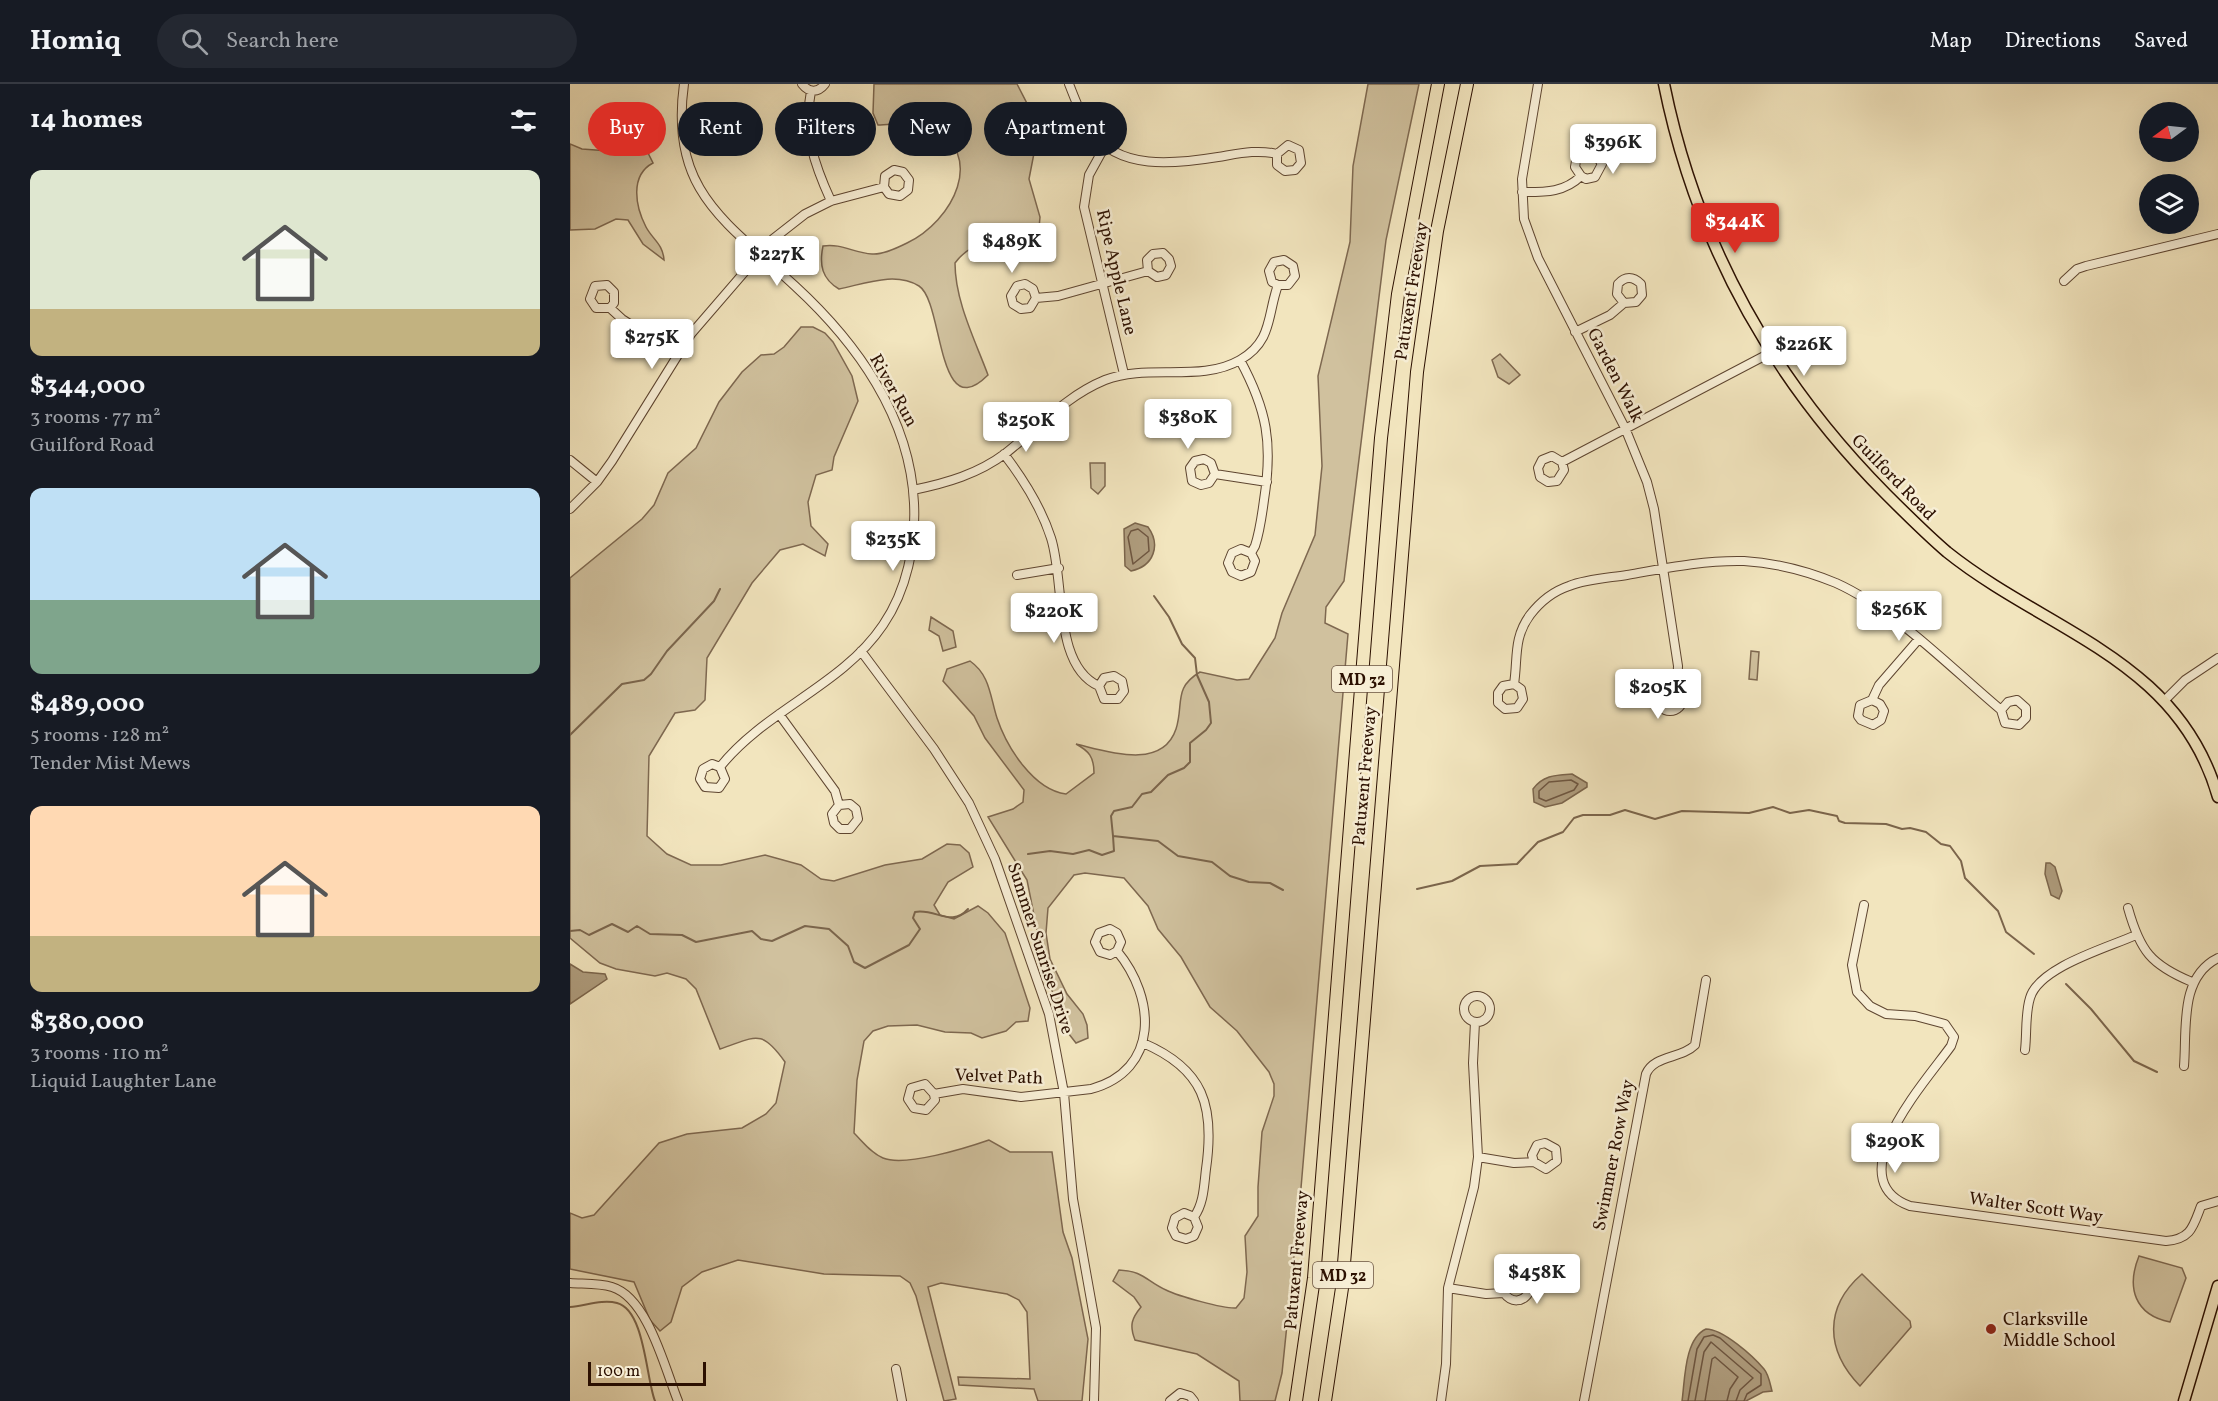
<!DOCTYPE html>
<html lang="en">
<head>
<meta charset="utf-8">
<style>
  body { margin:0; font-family:Vollkorn,serif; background:#242831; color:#f1f3f6; height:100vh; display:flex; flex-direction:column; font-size:22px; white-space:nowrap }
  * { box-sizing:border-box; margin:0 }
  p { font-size:20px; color:#9ea1a6 }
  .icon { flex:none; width:33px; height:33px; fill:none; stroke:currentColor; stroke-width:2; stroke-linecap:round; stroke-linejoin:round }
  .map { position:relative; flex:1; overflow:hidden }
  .drawer { display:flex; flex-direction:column; background:#171b24; width:570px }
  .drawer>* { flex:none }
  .guide { position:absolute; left:18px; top:18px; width:570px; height:54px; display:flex; gap:12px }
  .needle { width:39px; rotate:255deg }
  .fabs { position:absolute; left:1569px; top:18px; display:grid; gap:12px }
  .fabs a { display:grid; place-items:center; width:60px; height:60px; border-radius:50%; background:#171b24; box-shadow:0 6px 24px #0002; font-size:30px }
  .scale { position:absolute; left:18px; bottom:15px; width:118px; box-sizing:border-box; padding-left:6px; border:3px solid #2c1001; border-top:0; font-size:16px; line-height:21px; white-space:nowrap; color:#2c1001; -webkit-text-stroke:4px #f7eed5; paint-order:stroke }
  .price { position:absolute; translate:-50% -51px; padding:0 14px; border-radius:6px; background:#fff; color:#222; font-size:20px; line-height:39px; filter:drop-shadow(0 2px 3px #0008) }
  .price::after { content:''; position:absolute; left:50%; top:36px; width:18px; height:14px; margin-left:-9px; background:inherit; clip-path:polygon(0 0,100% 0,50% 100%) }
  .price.selected { background:#d93025; color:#fff }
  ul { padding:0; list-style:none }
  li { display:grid; align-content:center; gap:12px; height:318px; padding:0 30px }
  li span { display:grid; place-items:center; height:186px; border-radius:12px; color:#555 }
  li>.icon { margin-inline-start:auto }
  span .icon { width:108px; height:108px; fill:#fffc; stroke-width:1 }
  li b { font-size:26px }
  h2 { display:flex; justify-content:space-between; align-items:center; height:72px; padding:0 30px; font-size:26px }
  .tag { padding:0 21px; border-radius:27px; background:#171b24; box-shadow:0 6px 24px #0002; font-size:21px; line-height:54px }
  .tag.selected { background:#d93025; color:#fff }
  header { display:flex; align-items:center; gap:36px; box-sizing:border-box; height:84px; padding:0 30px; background:#171b24; border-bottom:2px solid #363941 }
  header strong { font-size:28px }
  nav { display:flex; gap:33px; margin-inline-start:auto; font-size:21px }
  .search { width:420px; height:54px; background:#242831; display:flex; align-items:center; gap:15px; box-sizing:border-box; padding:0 21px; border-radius:33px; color:#9ea1a6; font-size:22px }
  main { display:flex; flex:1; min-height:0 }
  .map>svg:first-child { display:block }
  .green { fill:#d0c19e; stroke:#7e6850; stroke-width:1.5 }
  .water { fill:#af9d7e; stroke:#7b654c; stroke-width:1.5 }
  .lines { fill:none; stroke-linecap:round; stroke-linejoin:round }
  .shore { stroke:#6e5640; stroke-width:1.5 }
  .stream { stroke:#7b654c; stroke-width:2 }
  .minor-casing { stroke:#5e4530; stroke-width:10 }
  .major-casing { stroke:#2c1001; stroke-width:13 }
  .highway-casing { stroke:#2c1001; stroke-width:14 }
  .minor { stroke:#f7eed5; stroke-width:8 }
  .major { stroke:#f2e5be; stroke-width:10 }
  .highway { stroke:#f2e5be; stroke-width:12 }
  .poi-dot { fill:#8f2418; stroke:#f7eed5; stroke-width:2 }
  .labels { text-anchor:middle; stroke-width:5; stroke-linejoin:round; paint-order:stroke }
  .shield { fill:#f7eed5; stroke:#695341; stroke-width:1.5 }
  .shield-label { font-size:16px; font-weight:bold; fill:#2c1001 }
  .street-label { font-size:18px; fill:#2c1001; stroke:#f7eed5 }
  .poi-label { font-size:18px; fill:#2c1001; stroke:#f7eed5; text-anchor:start }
</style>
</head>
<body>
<header>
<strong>Homiq</strong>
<div class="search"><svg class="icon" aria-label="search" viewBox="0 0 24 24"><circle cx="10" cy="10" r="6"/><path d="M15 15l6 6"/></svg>Search here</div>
<nav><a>Map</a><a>Directions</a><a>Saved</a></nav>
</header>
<main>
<section class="drawer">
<h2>14 homes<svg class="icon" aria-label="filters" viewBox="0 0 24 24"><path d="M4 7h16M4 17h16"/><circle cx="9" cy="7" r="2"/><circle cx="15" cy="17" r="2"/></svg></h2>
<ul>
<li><span style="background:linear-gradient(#dfe7d0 75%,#c2b280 0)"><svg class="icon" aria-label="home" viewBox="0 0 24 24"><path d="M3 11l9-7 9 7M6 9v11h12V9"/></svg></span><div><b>$344,000</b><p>3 rooms · 77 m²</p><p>Guilford Road</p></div></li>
<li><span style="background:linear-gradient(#bfe0f5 60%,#7fa58c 0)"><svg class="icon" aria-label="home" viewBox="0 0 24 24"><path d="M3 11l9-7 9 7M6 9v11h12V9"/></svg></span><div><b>$489,000</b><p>5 rooms · 128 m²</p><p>Tender Mist Mews</p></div></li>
<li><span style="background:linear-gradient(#ffd9b3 70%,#c2b280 0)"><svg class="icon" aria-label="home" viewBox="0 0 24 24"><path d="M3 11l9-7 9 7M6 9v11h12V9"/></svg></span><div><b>$380,000</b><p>3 rooms · 110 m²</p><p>Liquid Laughter Lane</p></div></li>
</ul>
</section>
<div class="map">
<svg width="1648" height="1317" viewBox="0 0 1648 1317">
  <rect width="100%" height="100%" fill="#f2e5be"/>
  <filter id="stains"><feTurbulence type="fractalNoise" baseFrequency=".00333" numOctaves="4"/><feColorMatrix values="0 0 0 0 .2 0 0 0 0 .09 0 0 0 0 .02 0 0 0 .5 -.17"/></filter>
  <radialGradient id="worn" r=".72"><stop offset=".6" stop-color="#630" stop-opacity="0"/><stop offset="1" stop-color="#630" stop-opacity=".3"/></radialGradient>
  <path class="green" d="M304,0H447L465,35L466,59L459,95L470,133L469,144L463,154C434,154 403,154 385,179C385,217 405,256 418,291C366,343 374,218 349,202C325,187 294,200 269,205C252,195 249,181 253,162C271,159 284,169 302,170C311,171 329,163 337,159C382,138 419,70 359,41C350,37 320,41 308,41L303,29Z
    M798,0H849L816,156L774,497L756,523L755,539L778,550L731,1104L712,1289L705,1317H670L669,1297L627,1270L565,1256C559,1241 562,1234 571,1223L564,1213L543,1197L549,1186C574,1187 576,1197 596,1206C608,1212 654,1225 666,1224L674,1214L677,1188L675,1152L688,1132V1103L692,1048L704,1012V1000L699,988L667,947L640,923L611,873L588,845L578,822L554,794L515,789L504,791L478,824L476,849L480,875L497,910L513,930L517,941L518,954L506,959L491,940L471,866L457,796L418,733L443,725L453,718L454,706L415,654L404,632L373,597L377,585L400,577C420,591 420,612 427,634C437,664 464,706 496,710L524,689C524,673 519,667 506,660C536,667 592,687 606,645C614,620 603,604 630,588L667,596L679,595L705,554L712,529L745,451L752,382L748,292L780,158L783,82Z
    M0,60L12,65L39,67L66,61L77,67L83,79C60,91 65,122 76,143C83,156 93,160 94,176L73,160L58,136L46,135L25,145L0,146Z
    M231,243H243L255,249L263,258L282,292L288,317L264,373L262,386L246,391L238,418L241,442L258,460L255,472L233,460L210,466L182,499L137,574L135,616L125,626L105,629L79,672L77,752L97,770L121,781H151L195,771L231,781L251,795L264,797L315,781L352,775L377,760L390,761L399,769L403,783L378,798L364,821L370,831L384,835L408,822L418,829L435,849L460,924L458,937L446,938L436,947L412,954L401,949L375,948L347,941L318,942L303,947L294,957L287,996L284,1049C293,1058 301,1069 313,1074C335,1083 396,1064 419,1056L440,1068H482L493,1148L502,1174L518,1255L512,1317H468L464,1305L389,1301L388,1293L460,1295L457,1228L449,1216L437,1210L371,1199L358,1203L386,1315L374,1317L346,1212L340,1199L330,1192L254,1190L168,1176L132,1188L112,1203L101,1238L90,1247L80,1236L64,1198L0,1185V1129L12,1134L24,1131L89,1059L117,1050L172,1044L196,1030L206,1019L215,978C191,944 186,953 150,965L126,905L116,895L97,889L85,892L46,885L30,879L0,854V494L72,435L84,421L98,389L126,364L149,318L172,288L191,271L204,270L214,263Z
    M930,270L950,291L939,300L928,293L922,276Z
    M520,379H535V402L528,410L521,404Z
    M361,533L383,547L386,563L373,567L369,552L359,546Z
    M1181,567L1189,568L1187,596L1179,595Z
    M1569,1172L1612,1184L1616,1194L1600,1238C1565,1231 1556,1204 1569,1172Z
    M1292,1190L1340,1237L1341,1243L1290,1302C1255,1266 1254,1223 1292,1190Z"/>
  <path class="water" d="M565,439L578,443C591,461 584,482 561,487L555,482L554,445Z
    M1002,690L1017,699V703L992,719L975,723L964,718L963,705C973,691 986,691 1002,690Z
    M1476,779H1480L1485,783L1492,807L1489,815L1481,811L1475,790Z
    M0,880L13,888L35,890L37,895L0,920Z
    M1136,1245C1153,1245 1183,1272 1194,1285C1199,1291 1200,1300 1202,1307L1193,1308L1176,1317H1112C1115,1297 1114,1255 1136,1245Z"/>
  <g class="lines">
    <path class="shore" d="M568,445L578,453L579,467L563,480L558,453L561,447Z
      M1001,696L1008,700L1004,706L976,717L969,714V707L979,698Z
      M1118,1317L1127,1265L1134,1253L1143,1251L1150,1254L1191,1290V1301L1177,1310L1174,1317
      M1125,1317L1134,1268L1141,1258L1183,1294L1170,1306L1166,1317
      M1135,1317L1142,1275L1145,1273L1168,1293L1160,1305L1157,1317"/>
    <path class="stream" d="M0,651L52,600L74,596L81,590L97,567L144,517L150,505
      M543,752L541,732L544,727L562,723L572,710L581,708L598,691L614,684L620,678V659L636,646L641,639L639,618L627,591L625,574L612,560L599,533L584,512
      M458,770L480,767L503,770L519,766L532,771L544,767L543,752L588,757L608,772L642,778L660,792L679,798L700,799L713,806
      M847,805L882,797L910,782L947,780L968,758L993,748L1004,734L1013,731H1040L1055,726L1085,735L1112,727L1179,729L1203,723L1220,729L1239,726L1267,732L1269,737L1275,739L1316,740L1332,745L1340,744L1356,748L1371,760L1380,762L1391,777L1395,794L1428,827L1436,848L1464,870
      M0,847L10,846L19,851L42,840L58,848L67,842L80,850L112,851L126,858L182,847L191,855L202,857L235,842L259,845L278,862L284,878L295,884L339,861L350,845L343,834L345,828C366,824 381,844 398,825
      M1496,900L1521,925L1564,977L1587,988
      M0,1223C15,1222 32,1215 47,1219C75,1226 76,1295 85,1317"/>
    <g class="minor-casing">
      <path id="minor" d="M114,0C99,108 157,138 225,202C287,259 340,333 344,419C346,461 337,506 313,541C272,602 195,626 150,683L155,695L149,704L135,703L130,695L133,685L142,680L150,683
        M232,0C239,9 248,9 255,0
        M499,0C505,15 511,32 520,46C548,87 605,80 648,73C667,70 687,65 707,70L718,61L729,66L731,79L725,86L715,87L707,81V70
        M968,0L952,95L954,135L968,174L1055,344L1077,398L1084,425L1108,582L1107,603
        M241,7C233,48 244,80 261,117
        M535,62L519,91L514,123L554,290
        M952,108C974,108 994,109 1011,92L1016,95L1025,93L1032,80L1025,70H1012L1006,77L1005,83L1011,92
        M1494,197L1507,185L1516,182L1648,150
        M466,214L460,224L451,225L443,220L441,212L447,202L455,200L463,205L466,214L488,212L578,187L577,176L583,170L593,169L599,175L601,182L596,191L587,193L578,187
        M40,224L44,219V208L37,201L25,202L20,215L26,224H40L52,235L107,270
        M1005,248L1040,231L1054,219L1047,210L1048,200C1055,192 1063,192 1071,200L1072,211L1066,218L1054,219
        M670,276C697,326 703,359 694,416C692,431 690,447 685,462L681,469L671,465L662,469L658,479L662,488L671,492L681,488L685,477L681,469
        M434,370C454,396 471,423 481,454C495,497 483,582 529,602L534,615H548L554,607L552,597L544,592L534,594L529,602
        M0,376L27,398
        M992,378L982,372L972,376L968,384L970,393L978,398L987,397L994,386L992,378L1200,269
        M645,390L639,399L631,401L622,397L620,384L625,377L634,375L641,379L645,390L697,398
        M343,406C377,399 408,390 436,369C469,343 496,312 535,296C578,279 630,299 670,276C703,257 697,231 708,201L702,198L699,187L704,178L714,176L723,182L725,192L718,201H708
        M0,425L27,398L42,377L121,250L203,155L235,130L261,117L314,103L315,92L324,86L333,88L339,96L338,106L330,112L319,110L314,103
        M447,491L489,484
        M291,567L364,665L399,719L425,775L479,930L494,1009L503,1115L526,1244L524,1317
        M944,600L951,605L953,615L947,624L935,625L928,619V609L933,602L944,600C948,575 943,554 960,531C970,518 984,507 999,502C1017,495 1038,494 1057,491C1096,484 1135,476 1174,477C1206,479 1237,487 1266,499C1324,525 1382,585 1431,626L1435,639L1449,641L1456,634V624L1447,616L1438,618L1431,626
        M1087 614a13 13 0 1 1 26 0a13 13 0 1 1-26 0Z
        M1302,616L1310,620L1314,627L1311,636L1303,641L1291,636L1288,632L1290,621L1302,616L1309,601L1348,556
        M1595,616L1615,596L1648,574
        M209,630L265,707L269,721L262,730L264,739L270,745H280L288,735L286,725L280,720L269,721
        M1294,821L1282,881L1287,908L1300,922L1316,930L1345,932L1375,940L1384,953L1381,962C1357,996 1266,1095 1340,1122L1596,1157C1621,1155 1623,1143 1631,1122L1648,1117
        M1558,824C1570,867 1581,881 1622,898
        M894 925a13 13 0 1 1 26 0a13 13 0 1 1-26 0Z
        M573,959C634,985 645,1022 636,1085C634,1101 634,1119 624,1133L614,1129L605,1134L602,1144L606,1152L616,1155L624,1152L628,1143L624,1133
        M1455,966C1457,949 1455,930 1460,914C1469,883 1537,864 1566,851
        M1614,982C1617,945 1609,893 1648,874
        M364,1010L365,1016L356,1026L344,1024L338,1015L341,1004L355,1000L364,1010L393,1005L451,1013L521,1005C590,986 586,914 547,867L540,871L530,868L525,858L529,849L540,845L547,849L551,858L547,867
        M908,1073L944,1079L964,1078L976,1085L987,1077L986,1065L975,1059L967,1061L962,1071L964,1078
        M0,1199C13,1200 29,1199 42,1203C78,1214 95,1285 108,1317
        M878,1204L916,1210L934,1209C941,1219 953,1219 959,1208L958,1196L948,1190L940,1191L933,1200L934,1209
        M326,1285L332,1317
        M600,1317L610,1309L620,1312L624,1317
        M871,1317L876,1280L878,1204L904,1103L908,1073L903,979L905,938
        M1014,1317L1076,990C1084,971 1111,975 1125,961L1136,896"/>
    </g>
    <g class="major-casing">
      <path id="major" d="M1094,0C1126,159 1203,296 1316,410C1336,430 1356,450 1377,468C1477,548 1609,575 1648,713
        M1614,1317L1648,1202"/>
    </g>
    <g class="highway-casing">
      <path id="highway" d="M726,1317L744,1194L811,354L828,210L868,0
        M755,1317L772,1204L847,288L867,147L897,0"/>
    </g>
    <use href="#minor" class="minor"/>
    <use href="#major" class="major"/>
    <use href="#highway" class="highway"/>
  </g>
  <circle class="poi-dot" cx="1421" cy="1245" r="6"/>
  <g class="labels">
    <g class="shield">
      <rect x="762" y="582" width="60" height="26" rx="4.5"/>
      <rect x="743" y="1178" width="60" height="26" rx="4.5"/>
    </g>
    <g class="shield-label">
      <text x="792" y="601">MD 32</text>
      <text x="773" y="1197">MD 32</text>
    </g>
    <g class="street-label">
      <text transform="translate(547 188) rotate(77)" y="6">Ripe Apple Lane</text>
      <text transform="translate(841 207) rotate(-81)" y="6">Patuxent Freeway</text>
      <text transform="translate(1046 291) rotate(63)" y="6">Garden Walk</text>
      <text transform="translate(324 306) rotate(61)" y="6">River Run</text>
      <text transform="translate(1324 393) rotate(46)" y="6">Guilford Road</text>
      <text transform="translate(794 692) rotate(-85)" y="6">Patuxent Freeway</text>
      <text transform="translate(471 864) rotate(72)" y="6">Summer Sunrise Drive</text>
      <text transform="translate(429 992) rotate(2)" y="6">Velvet Path</text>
      <text transform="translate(1043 1071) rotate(-79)" y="6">Swimmer Row Way</text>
      <text transform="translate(1466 1123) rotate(8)" y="6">Walter Scott Way</text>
      <text transform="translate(726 1176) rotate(-85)" y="6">Patuxent Freeway</text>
    </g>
    <g class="poi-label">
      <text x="1433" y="1241">Clarksville<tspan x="1433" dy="21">Middle School</tspan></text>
    </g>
  </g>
  <rect width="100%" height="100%" filter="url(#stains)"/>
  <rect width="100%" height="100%" fill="url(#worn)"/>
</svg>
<div class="fabs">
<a><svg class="needle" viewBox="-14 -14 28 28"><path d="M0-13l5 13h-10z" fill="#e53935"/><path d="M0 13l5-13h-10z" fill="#9ea1a6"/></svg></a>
<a><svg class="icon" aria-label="layers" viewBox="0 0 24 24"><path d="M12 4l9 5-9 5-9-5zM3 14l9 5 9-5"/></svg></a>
</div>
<div class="scale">100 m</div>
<b class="price" style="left:1043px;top:91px">$396K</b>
<b class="price selected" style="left:1165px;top:170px">$344K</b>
<b class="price" style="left:442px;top:190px">$489K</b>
<b class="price" style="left:207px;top:203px">$227K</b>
<b class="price" style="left:82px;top:286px">$275K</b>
<b class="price" style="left:1234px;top:293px">$226K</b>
<b class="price" style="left:618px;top:366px">$380K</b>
<b class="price" style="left:456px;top:369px">$250K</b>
<b class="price" style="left:323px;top:488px">$235K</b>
<b class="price" style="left:1329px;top:558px">$256K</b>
<b class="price" style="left:484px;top:560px">$220K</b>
<b class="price" style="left:1088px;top:636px">$205K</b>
<b class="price" style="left:1325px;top:1090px">$290K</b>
<b class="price" style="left:967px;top:1221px">$458K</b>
<div class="guide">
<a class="tag selected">Buy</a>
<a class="tag">Rent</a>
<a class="tag">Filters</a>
<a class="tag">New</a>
<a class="tag">Apartment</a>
</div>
</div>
</main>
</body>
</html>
